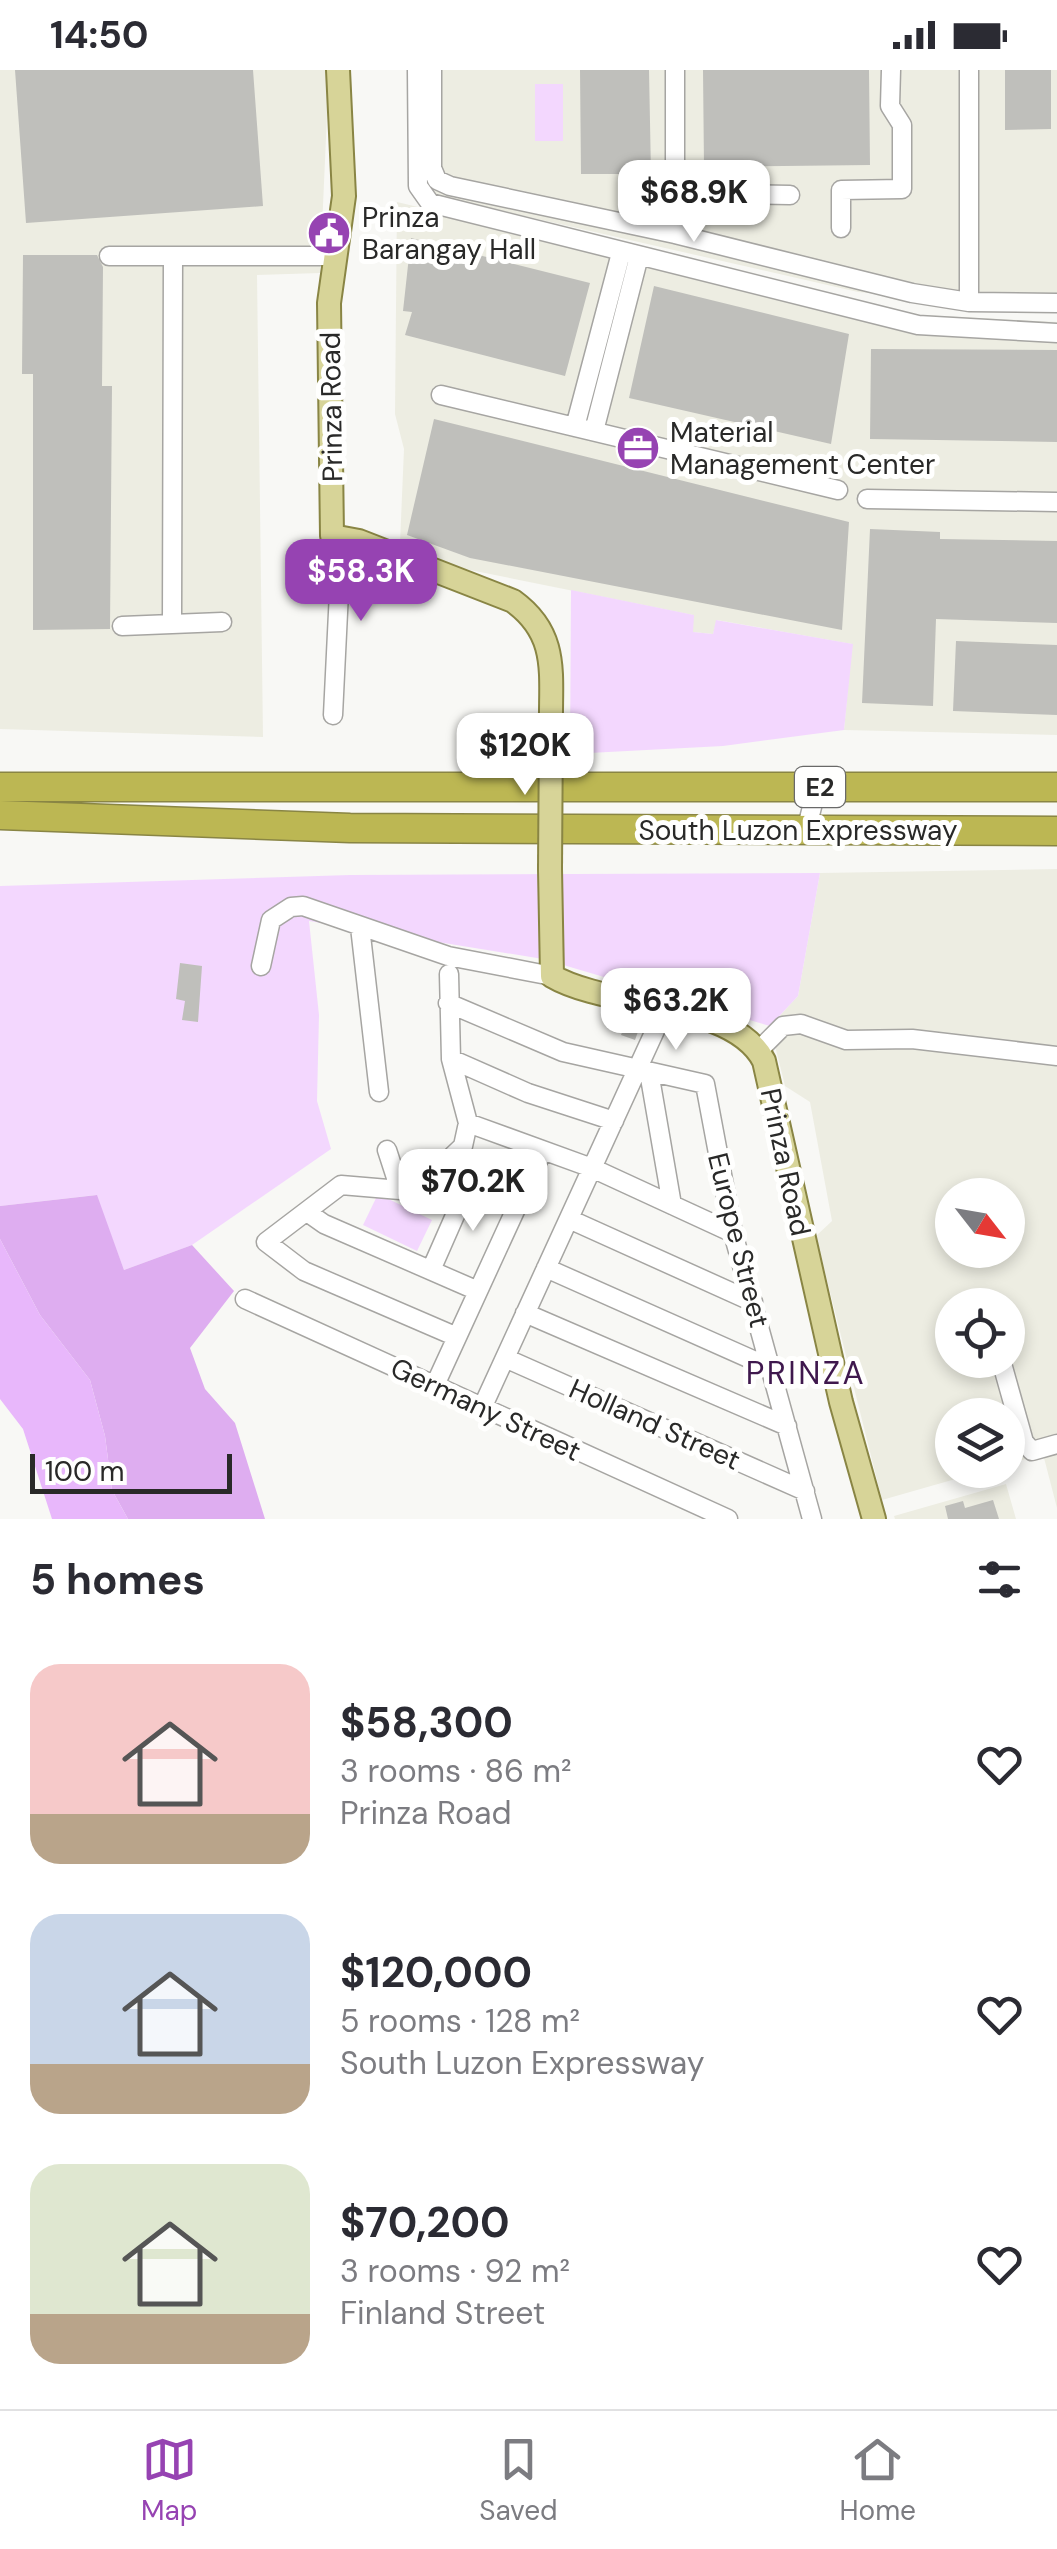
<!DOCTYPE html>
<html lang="en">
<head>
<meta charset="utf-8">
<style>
  body { margin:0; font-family:"DM Sans",sans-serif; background:#f7f7f7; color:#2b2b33; height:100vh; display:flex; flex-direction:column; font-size:38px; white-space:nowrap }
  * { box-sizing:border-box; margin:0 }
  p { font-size:32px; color:#7c7c81 }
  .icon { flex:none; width:55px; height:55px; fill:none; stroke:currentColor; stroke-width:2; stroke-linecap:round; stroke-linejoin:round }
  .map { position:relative; height:1449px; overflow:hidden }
  .sheet { display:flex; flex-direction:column; background:#fff; flex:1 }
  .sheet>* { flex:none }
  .needle { width:65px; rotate:121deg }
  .fabs { position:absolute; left:935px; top:1108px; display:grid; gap:20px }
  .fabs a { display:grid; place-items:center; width:90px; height:90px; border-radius:50%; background:#fff; box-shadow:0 5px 15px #0003; font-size:50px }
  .scale { position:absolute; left:30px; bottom:25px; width:202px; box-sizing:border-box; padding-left:10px; border:5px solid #292928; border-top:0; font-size:28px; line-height:35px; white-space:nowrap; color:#292928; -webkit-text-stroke:8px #fffffe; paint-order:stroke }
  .price { position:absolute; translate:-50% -85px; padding:0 22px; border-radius:20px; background:#fff; color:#222; font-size:32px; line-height:65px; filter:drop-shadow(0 2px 5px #0008) }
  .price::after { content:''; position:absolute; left:50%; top:60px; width:30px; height:22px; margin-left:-15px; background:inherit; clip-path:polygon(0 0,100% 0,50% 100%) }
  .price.active { background:#9643b2; color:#fff }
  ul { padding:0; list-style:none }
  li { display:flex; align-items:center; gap:30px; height:250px; padding:0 30px }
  li span { display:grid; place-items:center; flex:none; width:280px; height:200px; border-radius:30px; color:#555 }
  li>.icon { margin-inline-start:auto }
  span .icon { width:120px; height:120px; fill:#fffc; stroke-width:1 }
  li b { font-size:42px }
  h2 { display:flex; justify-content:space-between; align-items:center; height:120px; padding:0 30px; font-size:42px }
  .status { display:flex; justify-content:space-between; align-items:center; height:70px; padding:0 50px; background:#fff; direction:ltr }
  .status svg { height:28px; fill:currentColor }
  .tabs { display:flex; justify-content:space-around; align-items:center; height:140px; border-top:2px solid #e1e1e2; background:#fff; font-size:28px; color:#7c7c81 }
  .tabs a { display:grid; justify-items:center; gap:5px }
  .tabs .active { color:#9643b2 }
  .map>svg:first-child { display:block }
  .built { fill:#edede2; fill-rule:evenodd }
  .green { fill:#f3d7fe }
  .forest { fill:#deadf0 }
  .water { fill:#e8b7fb }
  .building { fill:#bfbfbb }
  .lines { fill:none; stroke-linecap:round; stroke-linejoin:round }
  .minor-casing { stroke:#a6a5a2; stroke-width:21 }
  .major-casing { stroke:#898544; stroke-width:26 }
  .highway-casing { stroke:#898544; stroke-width:31 }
  .minor { stroke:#fff; stroke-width:18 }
  .major { stroke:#d7d498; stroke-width:22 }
  .highway { stroke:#bcb753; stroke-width:28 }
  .major-bridge-casing { stroke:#898544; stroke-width:26; stroke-linecap:butt }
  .major-bridge { stroke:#d7d498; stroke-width:22 }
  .labels { text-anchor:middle; stroke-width:10; stroke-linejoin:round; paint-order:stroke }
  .shield { fill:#fffffe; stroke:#696968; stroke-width:2.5 }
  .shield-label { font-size:25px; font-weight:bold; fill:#292928 }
  .poi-label { font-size:28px; fill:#292928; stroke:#fffffe; text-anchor:start }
  .street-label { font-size:28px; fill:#292928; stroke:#fffffe }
  .quarter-label { font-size:32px; letter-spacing:2.5px; fill:#3f184d; stroke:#fffffe }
</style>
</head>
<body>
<div class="status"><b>14:50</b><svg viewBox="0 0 49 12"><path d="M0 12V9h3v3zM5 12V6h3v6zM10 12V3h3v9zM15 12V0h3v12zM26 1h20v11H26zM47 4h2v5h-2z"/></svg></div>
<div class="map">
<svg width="1057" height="1449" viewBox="0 0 1057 1449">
  <rect width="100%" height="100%" fill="#f8f8f5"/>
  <path class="built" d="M0,0H329L320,203L257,205L263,667L0,659Z
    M426,0H1057V240L858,222L446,128L426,120Z
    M397,132L859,242L1057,252V665L844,660L852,574L717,550L713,564L693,562V545L455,497L400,473L404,379L395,344Z
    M1057,799V1438L1043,1384L1008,1394V1345H952V1400H987L882,1430L816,1166L832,1151L810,1032L785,1016L770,956L798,926L820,803ZM952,1125H1008V1180H952ZM952,1235H1008V1290H952Z
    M1006,1414L1016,1449H895L894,1446Z"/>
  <path class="green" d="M535,14H563V71H535Z
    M571,520L694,545L693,562L713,564L716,550L853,574L844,660L723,676L570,684Z
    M820,803L798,926L770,956L543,889L309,851L319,945L317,1031L331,1079L192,1175L124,1200L96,1125L0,1136V816L350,805Z
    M378,1124L432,1150L417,1181L363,1155Z"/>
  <path class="forest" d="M97,1125L124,1200L192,1175L234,1221L190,1278L205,1319L235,1353L265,1449H128L112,1420L105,1366L90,1310L40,1245L0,1169V1136Z"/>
  <path class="water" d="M0,1169L40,1245L90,1310L105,1366L112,1420L128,1449H52L23,1359L0,1329Z"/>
  <path class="building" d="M15,0H253L263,136L26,153Z
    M580,0H649L651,104H581Z
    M703,0H869L870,95L704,97Z
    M1005,0H1051V59L1005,60Z
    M411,168L590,213L565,306L405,265L412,242L403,241Z
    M23,185H97L103,197L102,316H112L110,559L33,560V304H22Z
    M654,216L849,264L831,374L629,328Z
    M871,279L1057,280V372L870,369Z
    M434,349L849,452L842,560L470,488L407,465Z
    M870,459L940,462V469L1057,471V553L936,549L933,636L862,633Z
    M956,571L1057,575V645L953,641Z
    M180,893L202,896L198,952L182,950L185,931L176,929Z
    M629,945L643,948L635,970L621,965Z
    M993,1430L999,1449H948L945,1436L963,1431L965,1438Z"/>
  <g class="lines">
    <g class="minor-casing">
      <path id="minor" d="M417,0L418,116L430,133L918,255L1057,263
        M432,0V98L437,110L450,116L675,164L912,223L969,232L1057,233
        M969,0V232
        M675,123L790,125
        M841,158V120L902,119V55L890,36L891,0
        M675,164V0
        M109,186H337
        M441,325L838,420
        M575,357L621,183
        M594,361L639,186
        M867,429L1057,432
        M332,466L339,522L333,645
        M172,553L173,186
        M122,556L222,552
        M806,761L817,717
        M360,857L379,1022
        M261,896L271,850L291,837L303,836L448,886L552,906
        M449,904L451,989L468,1053L463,1076L442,1096L400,1120L341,1115L266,1172L304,1201L457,1267
        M448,933L563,982L705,1014L733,1163L812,1449
        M759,980L783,956L801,954L846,970L912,969L1057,986
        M451,989L528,1023L614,1051
        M649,1002L672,1135
        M468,1053L592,1098L733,1163
        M387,1080L400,1120
        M442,1096L519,1130
        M307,1142L324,1154L478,1221
        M569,1149L753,1232
        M546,1198L771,1298
        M431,1200L471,1109
        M245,1229L728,1449
        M525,1243L787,1356
        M505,1288L805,1421
        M1001,1290L1024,1372L1032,1381L1057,1374
        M435,1315L542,1082
        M482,1338L664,941"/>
    </g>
    <g class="major-casing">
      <path id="major" d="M338,0L344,126L329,233L332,466L359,471L513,531C560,565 550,605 551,658
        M550,799L552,906C608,939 733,930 764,991L841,1332L874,1449"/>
    </g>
    <g class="highway-casing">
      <path id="highway" d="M0,717H1057
        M0,745L350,758L1057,761"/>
    </g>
    <use href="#minor" class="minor"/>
    <use href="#major" class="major"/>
    <use href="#highway" class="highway"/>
    <g class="major-bridge-casing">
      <path id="major-bridge" d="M550,799L551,658"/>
    </g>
    <use href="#major-bridge" class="major-bridge"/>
  </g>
  <defs>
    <g id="civic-disc" transform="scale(2.25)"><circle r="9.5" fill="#9643b2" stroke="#fffffe"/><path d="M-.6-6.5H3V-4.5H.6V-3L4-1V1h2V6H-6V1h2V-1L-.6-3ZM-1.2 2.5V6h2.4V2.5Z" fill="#fff"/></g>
    <g id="office-disc" transform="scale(2.25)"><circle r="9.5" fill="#9643b2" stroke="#fffffe"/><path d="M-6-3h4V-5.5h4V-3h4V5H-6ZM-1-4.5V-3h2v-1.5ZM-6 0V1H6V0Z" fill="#fff"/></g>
  </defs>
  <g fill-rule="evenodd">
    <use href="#civic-disc" x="329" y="163"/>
    <use href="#office-disc" x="638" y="378"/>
  </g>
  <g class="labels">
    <rect class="shield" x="795" y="697" width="50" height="40" rx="8"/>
    <g class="shield-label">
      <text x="820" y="726">E2</text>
    </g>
    <g class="poi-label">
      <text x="362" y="157">Prinza<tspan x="362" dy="32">Barangay Hall</tspan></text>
      <text x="670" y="372">Material<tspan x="670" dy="32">Management Center</tspan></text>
    </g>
    <g class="street-label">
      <text transform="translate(331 337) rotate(-91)" y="10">Prinza Road</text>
      <text x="798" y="770">South Luzon Expressway</text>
      <text transform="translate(786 1092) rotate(78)" y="10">Prinza Road</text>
      <text transform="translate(739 1170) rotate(76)" y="10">Europe Street</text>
      <text transform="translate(486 1339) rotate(25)" y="10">Germany Street</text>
      <text transform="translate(655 1354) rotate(24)" y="10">Holland Street</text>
    </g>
    <g class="quarter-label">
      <text x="806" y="1314">PRINZA</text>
    </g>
  </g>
</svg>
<div class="fabs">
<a><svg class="needle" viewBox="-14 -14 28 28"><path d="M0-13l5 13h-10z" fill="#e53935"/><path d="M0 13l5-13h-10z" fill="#7c7c81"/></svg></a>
<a><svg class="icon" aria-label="locate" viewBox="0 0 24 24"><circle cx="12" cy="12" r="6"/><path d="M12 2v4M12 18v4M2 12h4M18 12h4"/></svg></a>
<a><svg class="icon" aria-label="layers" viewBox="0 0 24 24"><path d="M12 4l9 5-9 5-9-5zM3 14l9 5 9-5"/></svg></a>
</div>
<div class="scale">100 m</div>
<b class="price" style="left:694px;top:175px">$68.9K</b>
<b class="price active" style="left:361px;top:554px">$58.3K</b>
<b class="price" style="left:525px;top:728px">$120K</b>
<b class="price" style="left:676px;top:983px">$63.2K</b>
<b class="price" style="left:473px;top:1164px">$70.2K</b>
</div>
<section class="sheet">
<h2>5 homes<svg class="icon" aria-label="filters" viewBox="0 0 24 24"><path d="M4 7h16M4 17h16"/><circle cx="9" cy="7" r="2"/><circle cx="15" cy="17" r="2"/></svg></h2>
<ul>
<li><span style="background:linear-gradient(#f6c9c9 75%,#b9a48a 0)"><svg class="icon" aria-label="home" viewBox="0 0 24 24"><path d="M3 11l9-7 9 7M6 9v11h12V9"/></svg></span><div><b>$58,300</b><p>3 rooms · 86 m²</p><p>Prinza Road</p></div><svg class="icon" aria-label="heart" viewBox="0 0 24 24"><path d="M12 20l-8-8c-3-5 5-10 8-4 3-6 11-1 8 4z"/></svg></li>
<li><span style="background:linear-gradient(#c9d6e8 75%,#b9a48a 0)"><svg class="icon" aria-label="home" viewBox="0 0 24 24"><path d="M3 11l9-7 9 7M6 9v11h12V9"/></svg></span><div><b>$120,000</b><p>5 rooms · 128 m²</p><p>South Luzon Expressway</p></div><svg class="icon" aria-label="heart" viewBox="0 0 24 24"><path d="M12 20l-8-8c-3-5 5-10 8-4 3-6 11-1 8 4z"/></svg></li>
<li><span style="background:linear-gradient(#dfe7d0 75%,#b9a48a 0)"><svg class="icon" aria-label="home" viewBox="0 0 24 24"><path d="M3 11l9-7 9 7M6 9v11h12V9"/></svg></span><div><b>$70,200</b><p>3 rooms · 92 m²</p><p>Finland Street</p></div><svg class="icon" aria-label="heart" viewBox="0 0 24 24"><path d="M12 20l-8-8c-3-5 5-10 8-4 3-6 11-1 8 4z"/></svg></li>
</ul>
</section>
<nav class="tabs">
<a class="active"><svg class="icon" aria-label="map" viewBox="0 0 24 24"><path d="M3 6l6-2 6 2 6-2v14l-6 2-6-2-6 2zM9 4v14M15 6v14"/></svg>Map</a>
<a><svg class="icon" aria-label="saved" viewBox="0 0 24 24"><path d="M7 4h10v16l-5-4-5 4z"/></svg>Saved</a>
<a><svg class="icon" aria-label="home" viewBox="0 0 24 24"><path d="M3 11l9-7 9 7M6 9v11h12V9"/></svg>Home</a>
</nav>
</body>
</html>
